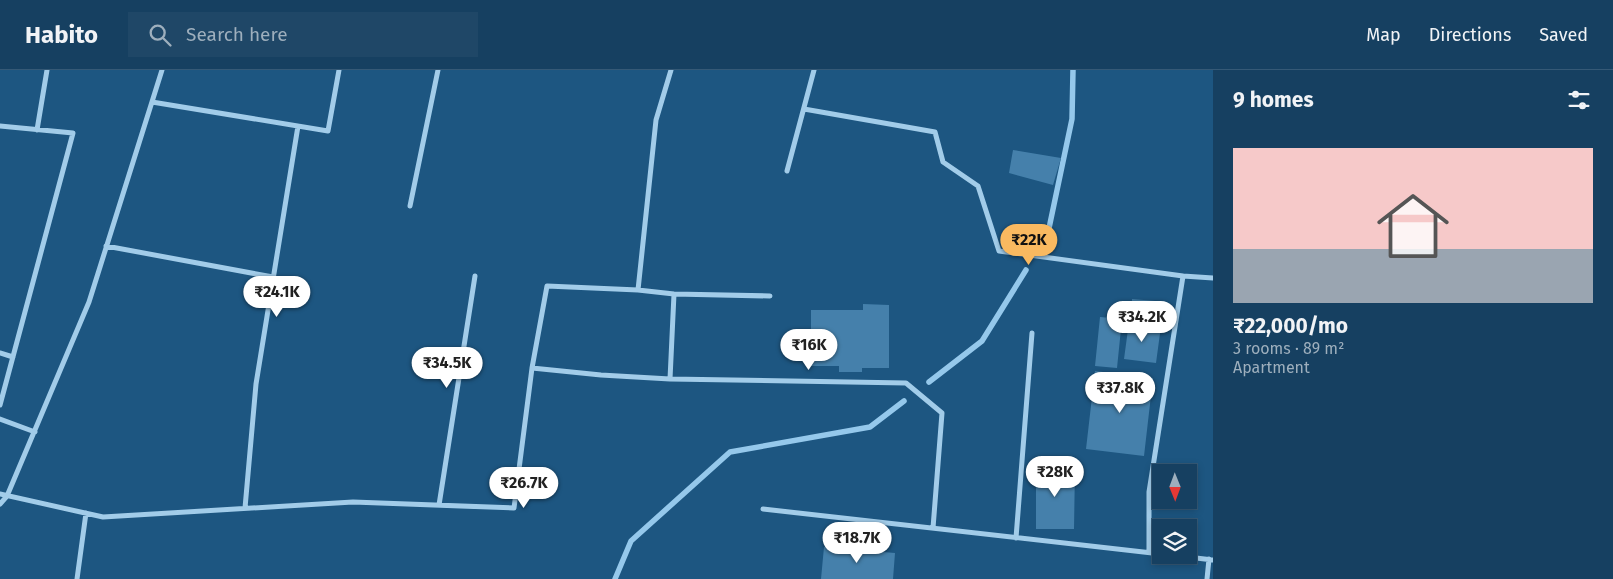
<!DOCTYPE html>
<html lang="en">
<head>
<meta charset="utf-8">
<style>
  body { margin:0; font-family:"Fira Sans",sans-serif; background:#1f4767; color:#f1f3f6; height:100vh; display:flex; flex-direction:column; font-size:19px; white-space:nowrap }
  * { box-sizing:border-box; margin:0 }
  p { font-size:16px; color:#9eafbd }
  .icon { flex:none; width:28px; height:28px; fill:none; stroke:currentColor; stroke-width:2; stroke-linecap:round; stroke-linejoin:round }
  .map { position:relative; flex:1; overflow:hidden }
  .sheet { display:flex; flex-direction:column; background:#164061; width:400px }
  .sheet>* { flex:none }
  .needle { width:32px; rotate:179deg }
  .buttons { position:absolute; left:1152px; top:394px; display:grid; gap:10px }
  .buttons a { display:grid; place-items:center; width:45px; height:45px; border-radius:0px; background:#164061; box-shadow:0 2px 8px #0003,0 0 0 1px #355976; font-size:25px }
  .price { position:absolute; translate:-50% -42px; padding:0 11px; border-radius:18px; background:#fff; color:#222; font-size:16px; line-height:32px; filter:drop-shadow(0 1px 2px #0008) }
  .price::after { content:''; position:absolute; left:50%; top:30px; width:15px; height:11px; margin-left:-8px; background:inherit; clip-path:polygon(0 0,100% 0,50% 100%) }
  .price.selected { background:#f9b960; color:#111 }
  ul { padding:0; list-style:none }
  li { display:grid; align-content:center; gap:10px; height:265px; padding:0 20px }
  li span { display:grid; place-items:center; height:155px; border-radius:0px; color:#555 }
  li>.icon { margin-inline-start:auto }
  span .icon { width:90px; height:90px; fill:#fffc; stroke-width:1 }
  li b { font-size:21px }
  h2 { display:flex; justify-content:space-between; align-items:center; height:60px; padding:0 20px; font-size:21px }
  header { display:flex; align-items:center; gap:30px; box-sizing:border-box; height:70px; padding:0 25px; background:#164061; border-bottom:1px solid #355976 }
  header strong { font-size:24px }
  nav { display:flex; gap:28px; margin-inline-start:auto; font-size:18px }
  .search { width:350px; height:45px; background:#1f4767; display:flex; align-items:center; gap:12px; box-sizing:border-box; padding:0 18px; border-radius:0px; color:#9eafbd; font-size:19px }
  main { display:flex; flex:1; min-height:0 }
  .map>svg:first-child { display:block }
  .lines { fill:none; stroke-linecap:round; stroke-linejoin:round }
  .stream { stroke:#95c8eb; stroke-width:5.5 }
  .building { fill:#4580ab }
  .street { stroke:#a2cce9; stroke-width:5 }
</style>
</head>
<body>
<header>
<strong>Habito</strong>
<div class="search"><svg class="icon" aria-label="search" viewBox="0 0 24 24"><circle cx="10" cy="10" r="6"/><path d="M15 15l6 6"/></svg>Search here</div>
<nav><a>Map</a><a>Directions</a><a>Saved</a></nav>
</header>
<main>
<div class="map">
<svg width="1213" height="509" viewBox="0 0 1213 509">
  <rect width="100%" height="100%" fill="#1d5681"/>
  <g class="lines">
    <path class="stream" d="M1042,172L1048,163L1072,49L1073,0
      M929,312L982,271L1026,200
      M615,509L631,471L730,382L870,357L904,331"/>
  </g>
  <path class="building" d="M1013,80L1061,88L1053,115L1009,103Z
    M1132,229L1167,232L1165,253L1131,250Z
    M863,234L889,235V298H862V302H839V296H811V240H863Z
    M1100,247L1122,249L1117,298L1095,296Z
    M1129,252L1161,256L1156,293L1124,289Z
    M1095,301L1153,308L1144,386L1086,379Z
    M1036,398H1075L1074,459H1036Z
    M824,477L895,483L893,509H821Z"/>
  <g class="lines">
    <path class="street" d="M152,32L328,61L339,0
      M804,39L935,62L943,92L978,116L999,181L1183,206L1213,208
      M0,56L73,63L0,335
      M37,60L47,0
      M787,101L814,0
      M410,136L438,0
      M106,176L273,207
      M638,220L674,224L770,226
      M0,283L13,287
      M532,298L601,305L670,309L906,313L942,343L933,458
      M670,309L674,224
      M0,349L35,362
      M0,424L103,447L353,432L514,438L532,298L547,216L638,220L656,50L671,0
      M0,434L7,426L89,232L162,0
      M439,435L475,206
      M245,438L256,314L298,56
      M763,439L1161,484
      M1016,468L1032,263
      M1149,482V422L1183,206
      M1171,485L1213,490
      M77,509L86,443
      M1207,509L1209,489"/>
  </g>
</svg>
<div class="buttons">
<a><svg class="needle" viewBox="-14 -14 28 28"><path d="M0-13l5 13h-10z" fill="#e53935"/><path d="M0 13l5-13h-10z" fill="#9eafbd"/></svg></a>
<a><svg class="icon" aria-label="layers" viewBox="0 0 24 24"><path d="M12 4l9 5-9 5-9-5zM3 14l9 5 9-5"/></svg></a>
</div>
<b class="price selected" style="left:1029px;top:196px">₹22K</b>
<b class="price" style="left:277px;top:248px">₹24.1K</b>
<b class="price" style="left:1142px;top:273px">₹34.2K</b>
<b class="price" style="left:809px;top:301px">₹16K</b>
<b class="price" style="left:447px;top:319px">₹34.5K</b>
<b class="price" style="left:1120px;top:344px">₹37.8K</b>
<b class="price" style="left:1055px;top:428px">₹28K</b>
<b class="price" style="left:524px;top:439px">₹26.7K</b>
<b class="price" style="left:857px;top:494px">₹18.7K</b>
</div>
<section class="sheet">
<h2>9 homes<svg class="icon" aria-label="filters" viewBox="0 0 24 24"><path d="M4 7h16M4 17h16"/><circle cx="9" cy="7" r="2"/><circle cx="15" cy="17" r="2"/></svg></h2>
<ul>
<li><span style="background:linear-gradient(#f6c9c9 65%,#9aa5b1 0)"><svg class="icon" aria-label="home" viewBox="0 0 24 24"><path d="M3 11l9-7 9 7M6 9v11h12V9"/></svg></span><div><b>₹22,000/mo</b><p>3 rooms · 89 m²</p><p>Apartment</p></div></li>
</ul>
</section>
</main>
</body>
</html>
